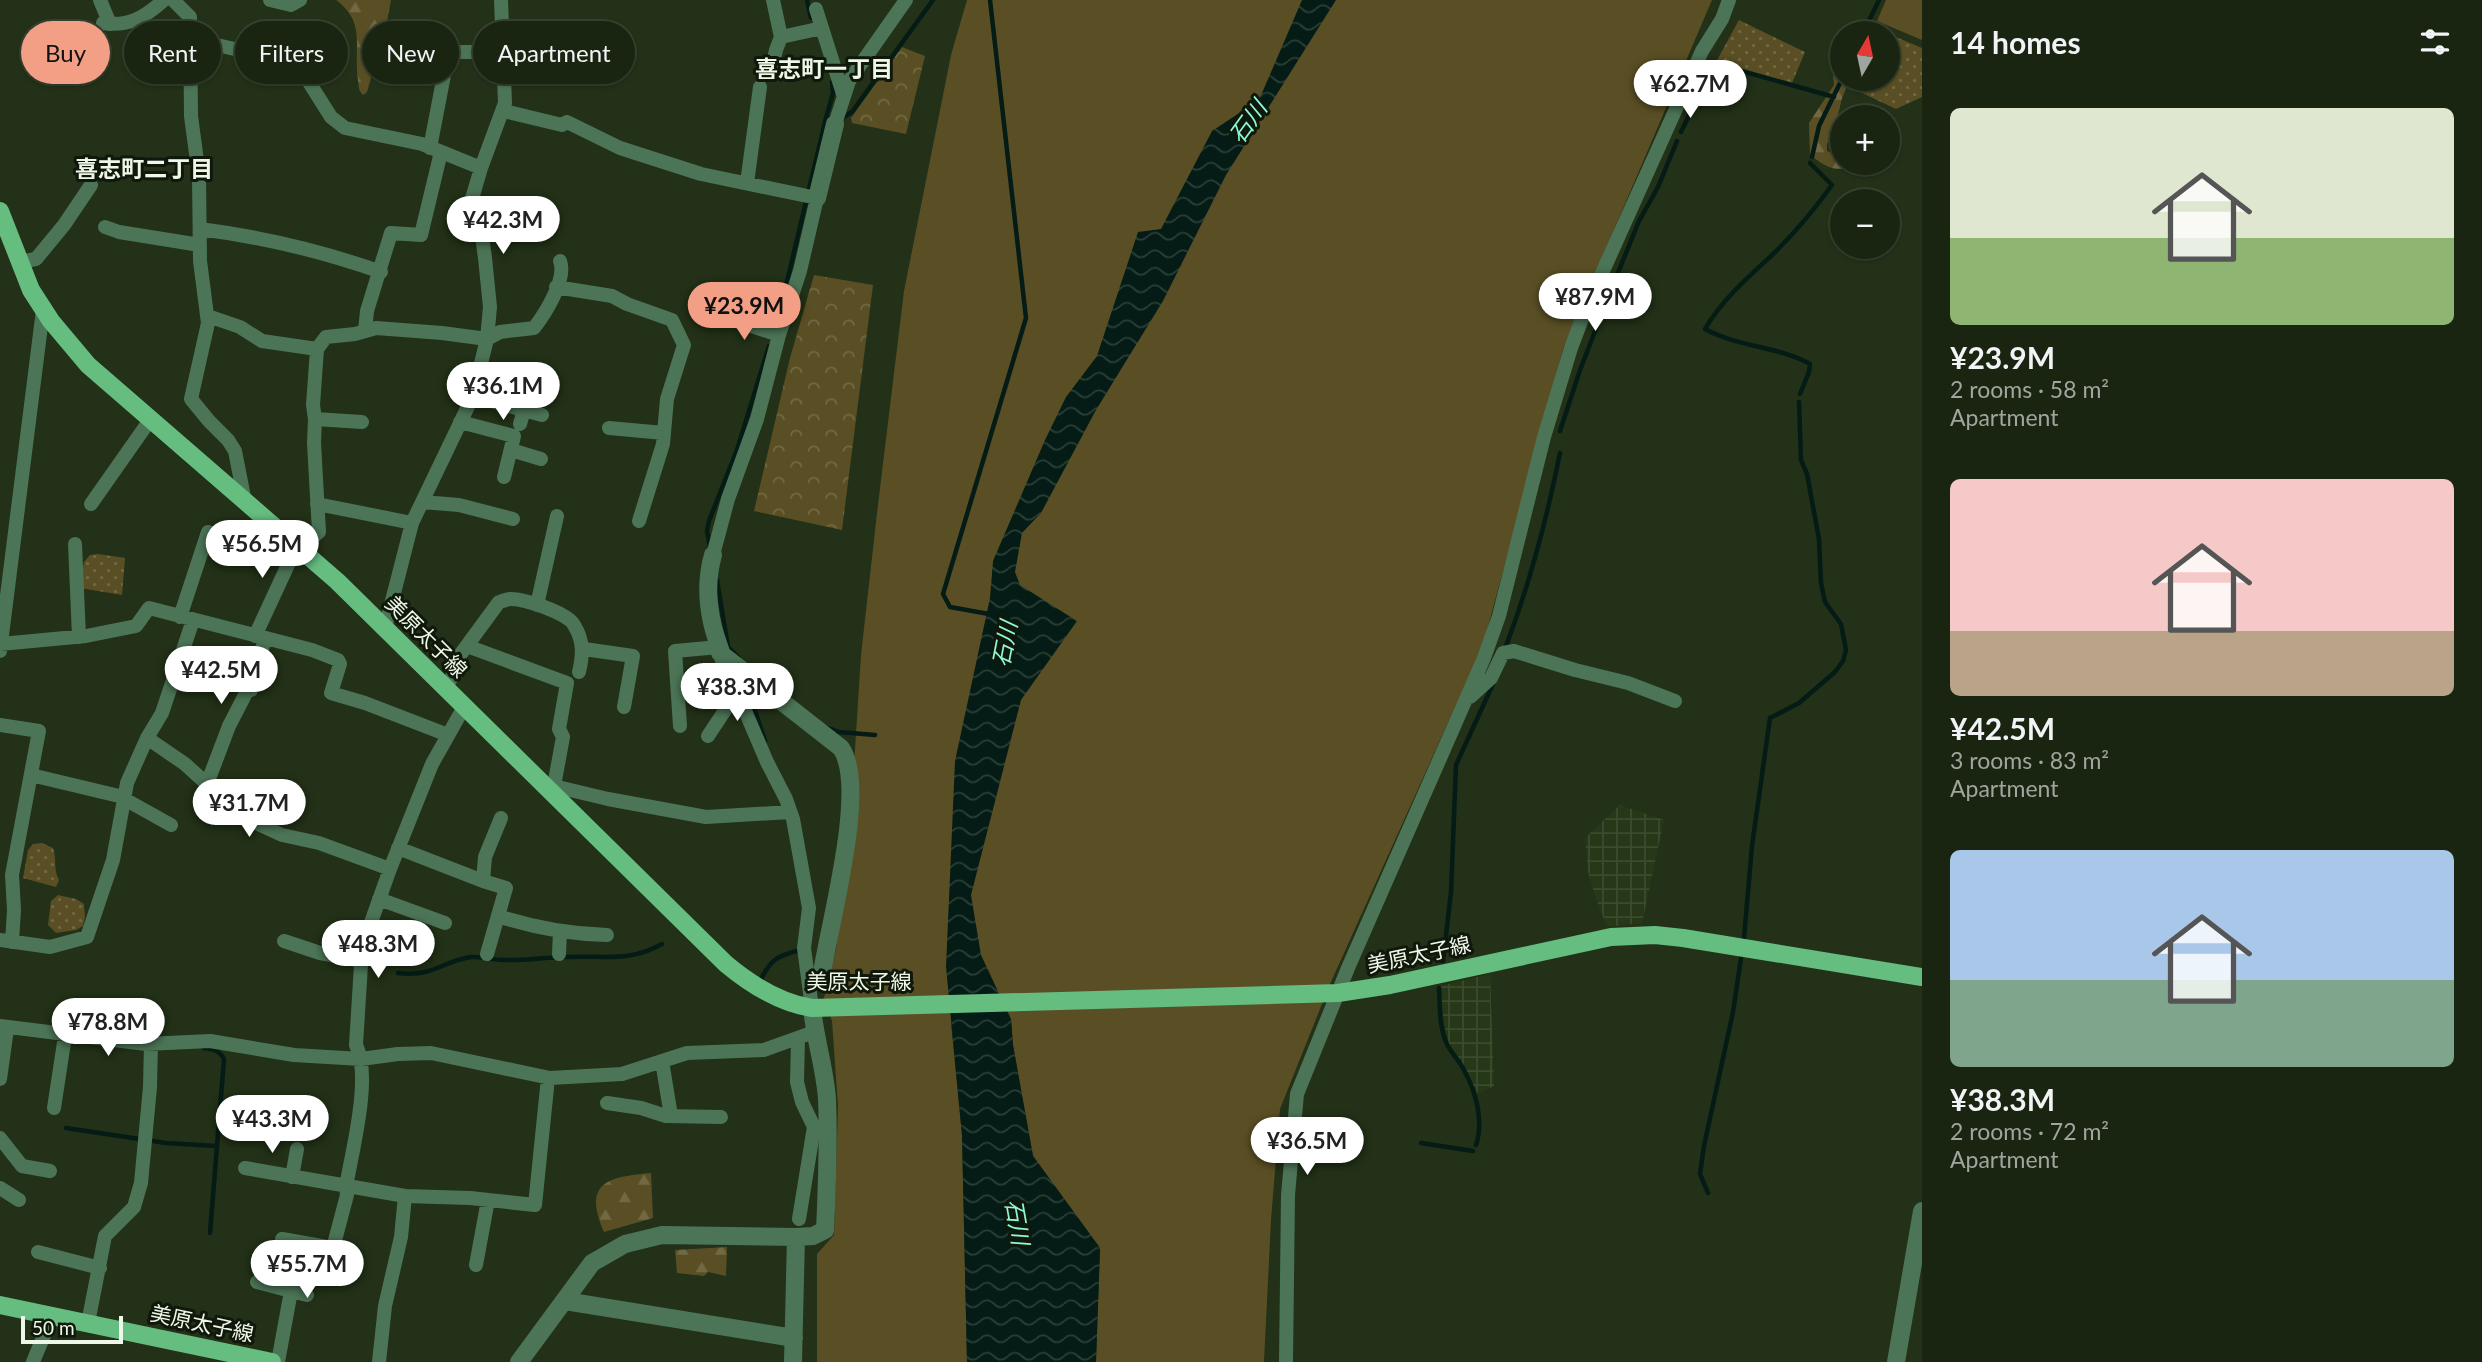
<!DOCTYPE html>
<html lang="en">
<head>
<meta charset="utf-8">
<style>
  body { margin:0; font-family:Lato,"Noto Sans JP",sans-serif; background:#27311f; color:#f1f3f6; height:100vh; display:flex; flex-direction:column; font-size:26px; white-space:nowrap }
  * { box-sizing:border-box; margin:0 }
  p { font-size:23px; color:#9fa59f }
  .icon { flex:none; width:38px; height:38px; fill:none; stroke:currentColor; stroke-width:2; stroke-linecap:round; stroke-linejoin:round }
  .map { position:relative; flex:1; overflow:hidden }
  .panel { display:flex; flex-direction:column; background:#1a2511; width:560px }
  .panel>* { flex:none }
  .guide { position:absolute; left:21px; top:21px; width:665px; height:63px; display:flex; gap:14px }
  .needle { width:46px; rotate:9deg }
  .controls { position:absolute; left:1830px; top:21px; display:grid; gap:14px }
  .controls a { display:grid; place-items:center; width:70px; height:70px; border-radius:50%; background:#1a2511; box-shadow:0 2px 5px #0004,0 0 0 2px #384231; font-size:35px }
  .scale { position:absolute; left:21px; bottom:18px; width:102px; box-sizing:border-box; padding-left:7px; border:4px solid #eef8e8; border-top:0; font-size:19px; line-height:24px; white-space:nowrap; color:#eef8e8; -webkit-text-stroke:5px #10170b; paint-order:stroke }
  .price { position:absolute; translate:-50% -60px; padding:0 16px; border-radius:24px; background:#fff; color:#222; font-size:23px; line-height:46px; filter:drop-shadow(0 2px 4px #0008) }
  .price::after { content:''; position:absolute; left:50%; top:42px; width:21px; height:16px; margin-left:-10px; background:inherit; clip-path:polygon(0 0,100% 0,50% 100%) }
  .price.selected { background:#f39f85; color:#111 }
  ul { padding:0; list-style:none }
  li { display:grid; align-content:center; gap:14px; height:371px; padding:0 28px }
  li span { display:grid; place-items:center; height:217px; border-radius:10px; color:#555 }
  li>.icon { margin-inline-start:auto }
  span .icon { width:126px; height:126px; fill:#fffc; stroke-width:1 }
  li b { font-size:30px }
  h2 { display:flex; justify-content:space-between; align-items:center; height:84px; padding:0 28px; font-size:30px }
  .tag { padding:0 24px; border-radius:32px; background:#1a2511; box-shadow:0 2px 5px #0004,0 0 0 2px #384231; font-size:24px; line-height:63px }
  .tag.selected { background:#f39f85; color:#111 }
  main { display:flex; flex:1; min-height:0 }
  .map>svg:first-child { display:block }
  .industrial { fill:url(#industrial-grid) }
  .grass { fill:#5a4f24 }
  .forest { fill:url(#forest-firs) }
  .park { fill:url(#park-crowns) }
  .garden { fill:url(#garden-dots) }
  .water { fill:url(#water-waves) }
  .lines { fill:none; stroke-linecap:round; stroke-linejoin:round }
  .stream { stroke:#041c15; stroke-width:4.5 }
  .minor { stroke:#4c7557; stroke-width:14 }
  .tertiary { stroke:#4c7557; stroke-width:18 }
  .primary { stroke:#65bd80; stroke-width:18 }
  .labels { text-anchor:middle; stroke-width:6; stroke-linejoin:round; paint-order:stroke }
  .street-label { font-size:21px; fill:#eef8e8; stroke:#10170b }
  .neighbourhood-label { font-size:23px; font-weight:bold; fill:#eef8e8; stroke:#10170b }
  .water-label { font-size:23px; font-style:italic; fill:#8afad7; stroke:#10170b }
</style>
</head>
<body>
<main>
<div class="map">
<svg width="1922" height="1362" viewBox="0 0 1922 1362">
  <defs>
    <pattern id="industrial-grid" width="8" height="8" patternUnits="userSpaceOnUse" patternTransform="scale(1.75)"><rect width="8" height="8" fill="#263817"/><path d="M0 4h8M4 0v8" fill="none" stroke="#3b4c2e"/></pattern>
    <pattern id="forest-firs" width="22" height="20" patternUnits="userSpaceOnUse" patternTransform="scale(1.75)"><rect width="22" height="20" fill="#5a4f24"/><path d="M5 1l3.5 6h-7zM16 11l3.5 6h-7z" fill="#726944"/></pattern>
    <pattern id="park-crowns" width="20" height="18" patternUnits="userSpaceOnUse" patternTransform="scale(1.75)"><rect width="20" height="18" fill="#5a4f24"/><path d="M2 6a3 3 0 1 1 6 0M12 15a3 3 0 1 1 6 0" fill="none" stroke="#726944"/></pattern>
    <pattern id="garden-dots" width="8" height="8" patternUnits="userSpaceOnUse" patternTransform="scale(1.75)"><rect width="8" height="8" fill="#5a4f24"/><path d="M2 2h.1M6 6h.1" fill="none" stroke="#726944" stroke-width="1.8" stroke-linecap="round"/></pattern>
    <pattern id="water-waves" width="16" height="10" patternUnits="userSpaceOnUse" patternTransform="scale(1.75)"><rect width="16" height="10" fill="#041c15"/><path d="M0 5q4-4 8 0t8 0" fill="none" stroke="#293e37"/></pattern>
  </defs>
  <rect width="100%" height="100%" fill="#223117"/>
  <path class="industrial" d="M1620,805L1664,820L1642,923L1607,927L1594,893L1588,871L1585,838Z
    M1490,974L1494,1086L1478,1094L1449,1044L1444,1023L1440,986Z"/>
  <path class="grass" d="M967,0H1712L1563,349L1483,645L1330,984L1280,1109L1271,1220L1264,1362H1096L1100,1248L1033,1156L1013,1045L1011,1019L951,1023L962,1135L967,1362H817V1254L834,1235L838,1106L832,1021L824,998L836,949L848,859L861,655L877,513L904,291L951,55Z
    M1886,0H1922V40L1877,21Z"/>
  <path class="forest" d="M336,0H391L382,48L375,64L367,92L363,95C358,90 359,87 358,80C353,47 367,23 336,0Z
    M1836,61H1843V79H1850L1842,98L1834,132L1827,144V151L1843,157V163H1847L1846,167C1833,173 1821,163 1810,155L1809,123L1834,85L1832,65Z
    M651,1173L653,1218L604,1232C582,1182 608,1177 651,1173Z
    M727,1247L726,1276L708,1272L704,1276L677,1273L675,1250Z"/>
  <path class="park" d="M902,47L925,56L906,134L852,123L851,118Z
    M814,275L873,285L842,530L754,511L790,358Z"/>
  <path class="garden" d="M1739,20L1805,52L1792,83L1716,62Z
    M1891,35L1922,48V97L1896,109L1860,92L1866,79H1888V39Z
    M98,554L125,558L122,595L80,588L84,562L90,555Z
    M42,843L53,848C57,859 53,869 59,880L56,887L23,878L28,850L33,844Z
    M58,895L76,899L84,904L85,917L83,926L76,930L56,933L48,925L51,901Z"/>
  <path class="water" d="M1302,0H1336L1226,175L1163,301L1096,410L1041,513L1022,533L1015,572L1020,585L1077,621L1021,700L971,895L981,955L1011,1019L1013,1045L1033,1156L1100,1248L1096,1362H967L962,1135L946,967L955,761L990,598L993,561L1045,440L1066,397L1097,356L1138,232L1161,229L1212,131L1259,100Z"/>
  <g class="lines">
    <path class="stream" d="M807,0L811,18
      M1863,33L1879,0
      M826,118L833,93L832,82
      M842,118L852,112L933,0
      M1681,132L1712,67L1717,64L1834,97
      M1812,157L1819,126L1843,77
      M779,315L826,118H833
      M1800,394L1809,372L1810,364C1777,346 1738,347 1705,329C1721,301 1748,277 1771,256C1793,235 1814,210 1832,185L1810,163
      M1560,431L1580,370L1613,285L1639,221L1658,187L1677,141
      M710,547L707,531L709,521L737,450L769,346
      M717,580L728,647L738,657
      M989,614L950,607L943,594L1026,318L990,0
      M1506,646C1530,583 1547,518 1560,453
      M745,680L765,741
      M827,728L839,732L875,735
      M1744,938L1752,846L1770,718L1799,703L1835,672L1843,661L1846,650L1841,624L1825,602L1821,583L1819,539L1807,474L1801,460L1799,402
      M1443,961L1451,892L1456,765L1493,684
      M398,973C434,977 440,962 471,957C481,956 492,960 503,960C525,961 546,957 567,957C604,955 628,963 662,944
      M760,981C771,959 777,956 800,950
      M1439,988C1440,1006 1439,1025 1446,1042C1450,1052 1459,1060 1464,1070C1476,1092 1484,1121 1476,1145
      M204,1048C213,1049 219,1050 224,1059L210,1233
      M66,1128L166,1143L216,1146
      M1421,1143L1473,1151
      M1708,1193L1700,1174L1704,1146L1733,1012L1741,958"/>
    <path class="minor" d="M100,0L110,24
      M173,0L190,17L191,116L199,176L200,261L208,323L191,399L209,421L228,440L235,451L245,502
      M270,0L291,5L300,0
      M773,0L781,37L822,28
      M816,9L843,94
      M103,23C129,27 145,17 164,0
      M190,39L248,52L296,73L307,79L331,117L345,128L422,144L481,168
      M419,56L444,60
      M771,73L776,50L781,37
      M504,111L562,125L567,122L620,148L701,174L817,198L800,271L779,335L757,419L728,499L713,555
      M835,124L849,81L906,0
      M430,148L445,70V52H484V49H502
      M747,183L760,87
      M105,227L119,232L200,245
      M200,229C262,237 322,251 381,272
      M19,262L36,259L64,225L91,185
      M556,287L612,296L627,304L672,320L684,345L667,399L663,444L639,521
      M208,316L240,327L262,341L317,349
      M730,319L779,335
      M365,331L367,311L391,233L421,235L441,152
      M473,396L542,415
      M315,419L362,422
      M460,422L514,436L504,477
      M520,424L524,410
      M609,428L664,433
      M511,450L541,459
      M422,502L459,505L513,519
      M91,504L150,420
      M317,504L412,523
      M75,544L79,637
      M537,605L557,516
      M180,617L208,532
      M385,628L412,523L473,396L487,339L490,307L485,258L481,229L471,202L481,168L505,103L501,0
      M255,636L293,554L319,532L314,443L315,419L313,405L317,349L326,337L355,334L376,328L442,333L487,339L500,332L534,328C545,314 567,279 560,261
      M0,644L86,636L136,626L149,608L312,650L338,660L340,664L331,693L365,703L448,735
      M467,646L567,683L559,729L563,737L554,786
      M584,649L633,656L624,707
      M0,651L43,310
      M445,688L454,674L460,655L499,602C500,602 508,599 509,599C523,598 568,613 574,625C584,641 583,655 579,672
      M737,692L767,762L786,799L793,819L809,908L804,948L812,1008
      M1470,697L1491,678L1503,653L1514,651L1575,670L1628,683L1675,701
      M0,725L39,731L12,875L14,910L12,942
      M680,726L675,651L719,647
      M708,736L737,692
      M147,738L185,764L241,815L256,823L282,835L319,843L390,869
      M31,775L119,796L171,825
      M541,783L608,799L706,817L790,812
      M207,784L229,726L247,691L251,690L265,638
      M398,848L483,881L506,888L487,954
      M483,881L485,857L501,818
      M379,899L445,923
      M498,916C535,928 567,934 607,935
      M0,940L50,947L87,937L113,860L127,783L147,738L162,713L193,620
      M284,941L320,953L362,961
      M559,954L560,931
      M0,1026L146,1044L210,1041L294,1055L361,1059L398,1054L431,1053L550,1078L622,1074L687,1053L764,1050L814,1032
      M798,1038L797,1082L802,1102L814,1127L799,1219
      M662,1061L671,1116
      M0,1079L7,1029
      M607,1103L641,1108L666,1116L721,1117
      M54,1108L65,1036
      M0,1138L22,1166L50,1171
      M245,1168L405,1196L470,1198L535,1205L548,1078
      M292,1177L297,1149
      M0,1188L19,1200
      M282,1239L333,1248L347,1195L346,1187C352,1151 372,1077 356,1045L361,965L369,928L390,869L432,764L464,707
      M38,1252L100,1268
      M476,1265L488,1200
      M257,1282L291,1291L278,1362
      M291,1291L307,1295
      M88,1323L105,1236L134,1207L141,1183L150,1087L151,1044
      M33,1362L52,1316
      M379,1362L385,1306L401,1237L405,1196
      M1286,1362L1288,1195L1297,1094L1348,968L1484,658L1499,616L1544,437L1571,348L1585,311L1702,51L1722,19L1729,0"/>
    <path class="tertiary" d="M817,198L835,124
      M713,555C699,604 718,647 737,692
      M720,653L841,748C868,787 829,925 822,973
      M565,1301L794,1338
      M519,1362L592,1263L625,1244L662,1235L796,1237L813,1236L825,1230C827,1186 829,1143 827,1099C825,1069 815,1039 812,1008
      M793,1362L796,1237
      M1896,1362L1922,1211"/>
    <path class="primary" d="M0,211L31,290L51,321L88,365L337,581L726,964C750,984 780,1003 812,1008L1338,993L1390,985L1611,937L1655,935L1683,938L1922,977
      M0,1305L272,1362"/>
  </g>
  <g class="labels">
    <g class="street-label">
      <text transform="translate(426 637) rotate(45)" y="7">美原太子線</text>
      <text transform="translate(1419 955) rotate(-12)" y="7">美原太子線</text>
      <text x="859" y="989">美原太子線</text>
      <text transform="translate(202 1324) rotate(12)" y="7">美原太子線</text>
    </g>
    <g class="neighbourhood-label">
      <text x="824" y="77">喜志町一丁目</text>
      <text x="144" y="177">喜志町二丁目</text>
    </g>
    <g class="water-label">
      <text transform="translate(1248 122) rotate(-54)" y="8">石川</text>
      <text transform="translate(1005 644) rotate(-79)" y="8">石川</text>
      <text transform="translate(1017 1222) rotate(80)" y="8">石川</text>
    </g>
  </g>
</svg>
<div class="controls">
<a><svg class="needle" viewBox="-14 -14 28 28"><path d="M0-13l5 13h-10z" fill="#e53935"/><path d="M0 13l5-13h-10z" fill="#9fa59f"/></svg></a>
<a>+</a>
<a>−</a>
</div>
<div class="scale">50 m</div>
<b class="price" style="left:1690px;top:120px">¥62.7M</b>
<b class="price" style="left:503px;top:256px">¥42.3M</b>
<b class="price" style="left:1595px;top:333px">¥87.9M</b>
<b class="price selected" style="left:744px;top:342px">¥23.9M</b>
<b class="price" style="left:503px;top:422px">¥36.1M</b>
<b class="price" style="left:262px;top:580px">¥56.5M</b>
<b class="price" style="left:221px;top:706px">¥42.5M</b>
<b class="price" style="left:737px;top:723px">¥38.3M</b>
<b class="price" style="left:249px;top:839px">¥31.7M</b>
<b class="price" style="left:378px;top:980px">¥48.3M</b>
<b class="price" style="left:108px;top:1058px">¥78.8M</b>
<b class="price" style="left:272px;top:1155px">¥43.3M</b>
<b class="price" style="left:1307px;top:1177px">¥36.5M</b>
<b class="price" style="left:307px;top:1300px">¥55.7M</b>
<div class="guide">
<a class="tag selected">Buy</a>
<a class="tag">Rent</a>
<a class="tag">Filters</a>
<a class="tag">New</a>
<a class="tag">Apartment</a>
</div>
</div>
<section class="panel">
<h2>14 homes<svg class="icon" aria-label="filters" viewBox="0 0 24 24"><path d="M4 7h16M4 17h16"/><circle cx="9" cy="7" r="2"/><circle cx="15" cy="17" r="2"/></svg></h2>
<ul>
<li><span style="background:linear-gradient(#dfe7d0 60%,#8fb573 0)"><svg class="icon" aria-label="home" viewBox="0 0 24 24"><path d="M3 11l9-7 9 7M6 9v11h12V9"/></svg></span><div><b>¥23.9M</b><p>2 rooms · 58 m²</p><p>Apartment</p></div></li>
<li><span style="background:linear-gradient(#f6c9c9 70%,#b9a48a 0)"><svg class="icon" aria-label="home" viewBox="0 0 24 24"><path d="M3 11l9-7 9 7M6 9v11h12V9"/></svg></span><div><b>¥42.5M</b><p>3 rooms · 83 m²</p><p>Apartment</p></div></li>
<li><span style="background:linear-gradient(#a9c7e8 60%,#7fa58c 0)"><svg class="icon" aria-label="home" viewBox="0 0 24 24"><path d="M3 11l9-7 9 7M6 9v11h12V9"/></svg></span><div><b>¥38.3M</b><p>2 rooms · 72 m²</p><p>Apartment</p></div></li>
</ul>
</section>
</main>
</body>
</html>
